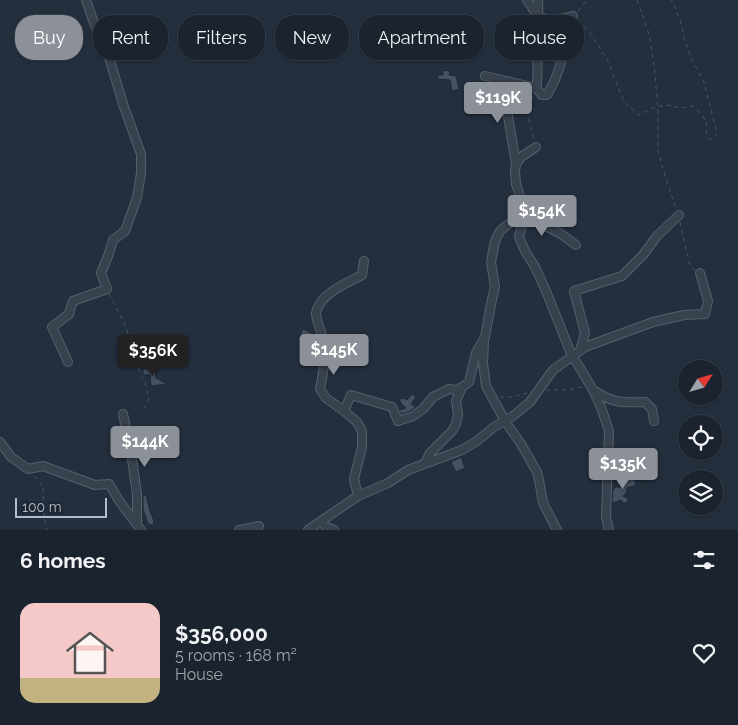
<!DOCTYPE html>
<html lang="en">
<head>
<meta charset="utf-8">
<style>
  body { margin:0; font-family:Raleway,sans-serif; background:#242b36; color:#f1f3f6; height:100vh; display:flex; flex-direction:column; font-size:19px; white-space:nowrap }
  * { box-sizing:border-box; margin:0 }
  p { font-size:16px; color:#a0a4aa }
  .icon { flex:none; width:28px; height:28px; fill:none; stroke:currentColor; stroke-width:2; stroke-linecap:round; stroke-linejoin:round }
  .map { position:relative; height:530px; overflow:hidden }
  .drawer { display:flex; flex-direction:column; background:#1b232e; flex:1 }
  .drawer>* { flex:none }
  .guide { position:absolute; left:15px; top:15px; width:709px; height:45px; display:flex; gap:10px }
  .needle { width:32px; rotate:53deg }
  .fabs { position:absolute; left:678px; top:360px; display:grid; gap:10px }
  .fabs a { display:grid; place-items:center; width:45px; height:45px; border-radius:50%; background:#1b232e; box-shadow:0 1px 4px #0004,0 0 0 1px #39404a; font-size:25px }
  .scale { position:absolute; left:15px; bottom:12px; width:92px; box-sizing:border-box; padding-left:5px; border:2px solid #b4bcc9; border-top:0; font-size:14px; line-height:18px; white-space:nowrap; color:#b4bcc9; -webkit-text-stroke:4px #1d2633; paint-order:stroke }
  .price { position:absolute; translate:-50% -42px; padding:0 11px; border-radius:5px; background:#8c9099; color:#fff; font-size:16px; line-height:32px; filter:drop-shadow(0 1px 2px #0008) }
  .price::after { content:''; position:absolute; left:50%; top:30px; width:15px; height:11px; margin-left:-8px; background:inherit; clip-path:polygon(0 0,100% 0,50% 100%) }
  .price.selected { background:#222; color:#fff }
  ul { padding:0; list-style:none }
  li { display:flex; align-items:center; gap:15px; height:125px; padding:0 20px }
  li+li { border-top:1px solid #39404a }
  li span { display:grid; place-items:center; flex:none; width:140px; height:100px; border-radius:15px; color:#555 }
  li>.icon { margin-inline-start:auto }
  span .icon { width:60px; height:60px; fill:#fffc; stroke-width:1 }
  li b { font-size:21px }
  h2 { display:flex; justify-content:space-between; align-items:center; height:60px; padding:0 20px; font-size:21px }
  .chip { padding:0 18px; border-radius:20px; background:#1b232e; box-shadow:0 1px 4px #0004,0 0 0 1px #39404a; font-size:18px; line-height:45px }
  .chip.selected { background:#8c9099; color:#fff }
  .map>svg:first-child { display:block }
  .building { fill:#455162; stroke:#1f2835 }
  .lines { fill:none; stroke-linecap:round; stroke-linejoin:round }
  .minor-casing { stroke:#565f6c; stroke-width:10 }
  .path { stroke:#44595c; stroke-width:1; stroke-dasharray:4 4; stroke-linecap:butt }
  .minor { stroke:#38414e; stroke-width:8 }
</style>
</head>
<body>
<div class="map">
<svg width="738" height="530" viewBox="0 0 738 530">
  <rect width="100%" height="100%" fill="#242f3e"/>
  <path class="building" d="M443,70L450,71L449,75L456,76L459,89L452,91L450,80L437,79L438,75H443Z
    M303,329L316,335L312,346L298,339Z
    M155,366L156,378L167,384L151,386L150,375H143V369H150V367Z
    M411,395H414L416,397L411,404L416,407L410,411L401,414L399,410L406,408L400,402V399L403,398L407,400Z
    M461,457L465,468L456,472L451,462Z
    M625,474L628,479L634,478L636,485L627,488V492L623,496L627,498L628,500L627,503H623L621,500L612,503L613,490L616,487H624L620,476Z
    M143,495H146L150,511L154,521L153,525L148,524L143,509Z"/>
  <g class="lines">
    <g class="minor-casing">
      <path id="minor" d="M527,0C531,5 535,14 540,17C550,22 563,19 573,16
        M485,76L536,88L542,95H547C561,72 566,48 567,22
        M509,82L508,116L516,164
        M536,88C539,75 537,66 537,52C537,35 539,18 538,0
        M536,147L521,157L516,164L515,172L516,184L524,208V217L519,237L525,251L535,267L546,291L572,356L580,368L593,390L602,410L609,431L606,517L609,530
        M484,342L483,363L486,386L505,421L521,444L537,472L539,480L543,503L557,530
        M580,351L585,333L574,291L622,276L643,255L657,236L679,215
        M68,362L52,327L69,314L73,301L107,289L101,273L108,256L113,240L125,231L137,198L141,173V154L124,107L108,54L94,23L86,0
        M593,390C612,403 622,403 645,402L652,409L654,421
        M344,411L351,395L392,407L398,421L413,416L423,409L433,397L449,389L455,390L462,387
        M123,414L131,452L137,494V525
        M0,442L11,457L28,469L43,466L95,485L109,484L120,502L141,530
        M425,463L430,453L452,431L456,424L458,414L456,401L462,387L469,382L476,353L485,337L491,304L495,287L491,262L495,241L500,231L518,216L524,208L542,224L561,234L576,245
        M358,496L354,479L362,447V431L357,422L344,411L326,398L320,389C323,374 326,359 324,343C323,334 316,322 316,313C319,294 347,283 362,275L364,261
        M321,521L326,527L334,530
        M239,530L259,526
        M308,530L358,496L388,483L408,470L462,450L477,441L494,427L513,416L530,402L553,370L585,347L653,322L684,315L705,314L708,301L700,273"/>
    </g>
    <path class="path" d="M637,0L649,34L654,65L658,107V151L663,169L676,209
      M578,11L587,0
      M578,21L591,34L607,59L624,102L639,115L655,107L667,105L681,108L692,106C703,114 709,121 706,135L711,140L717,134L704,82L693,62L685,41L680,20L673,2L671,0
      M533,96L528,108V116L534,140
      M680,222L690,266L695,270
      M109,294L126,327L137,365L146,386L149,399L144,408
      M546,390H570L579,387L584,388
      M500,397H513L527,393
      M34,476L43,486L44,516L47,530"/>
    <use href="#minor" class="minor"/>
  </g>
</svg>
<div class="fabs">
<a><svg class="needle" viewBox="-14 -14 28 28"><path d="M0-13l5 13h-10z" fill="#e53935"/><path d="M0 13l5-13h-10z" fill="#a0a4aa"/></svg></a>
<a><svg class="icon" aria-label="locate" viewBox="0 0 24 24"><circle cx="12" cy="12" r="6"/><path d="M12 2v4M12 18v4M2 12h4M18 12h4"/></svg></a>
<a><svg class="icon" aria-label="layers" viewBox="0 0 24 24"><path d="M12 4l9 5-9 5-9-5zM3 14l9 5 9-5"/></svg></a>
</div>
<div class="scale">100 m</div>
<b class="price" style="left:498px;top:124px">$119K</b>
<b class="price" style="left:542px;top:237px">$154K</b>
<b class="price" style="left:334px;top:376px">$145K</b>
<b class="price selected" style="left:153px;top:377px">$356K</b>
<b class="price" style="left:145px;top:468px">$144K</b>
<b class="price" style="left:623px;top:490px">$135K</b>
<div class="guide">
<a class="chip selected">Buy</a>
<a class="chip">Rent</a>
<a class="chip">Filters</a>
<a class="chip">New</a>
<a class="chip">Apartment</a>
<a class="chip">House</a>
</div>
</div>
<section class="drawer">
<h2>6 homes<svg class="icon" aria-label="filters" viewBox="0 0 24 24"><path d="M4 7h16M4 17h16"/><circle cx="9" cy="7" r="2"/><circle cx="15" cy="17" r="2"/></svg></h2>
<ul>
<li><span style="background:linear-gradient(#f6c9c9 75%,#c2b280 0)"><svg class="icon" aria-label="home" viewBox="0 0 24 24"><path d="M3 11l9-7 9 7M6 9v11h12V9"/></svg></span><div><b>$356,000</b><p>5 rooms · 168 m²</p><p>House</p></div><svg class="icon" aria-label="heart" viewBox="0 0 24 24"><path d="M12 20l-8-8c-3-5 5-10 8-4 3-6 11-1 8 4z"/></svg></li>
</ul>
</section>
</body>
</html>
